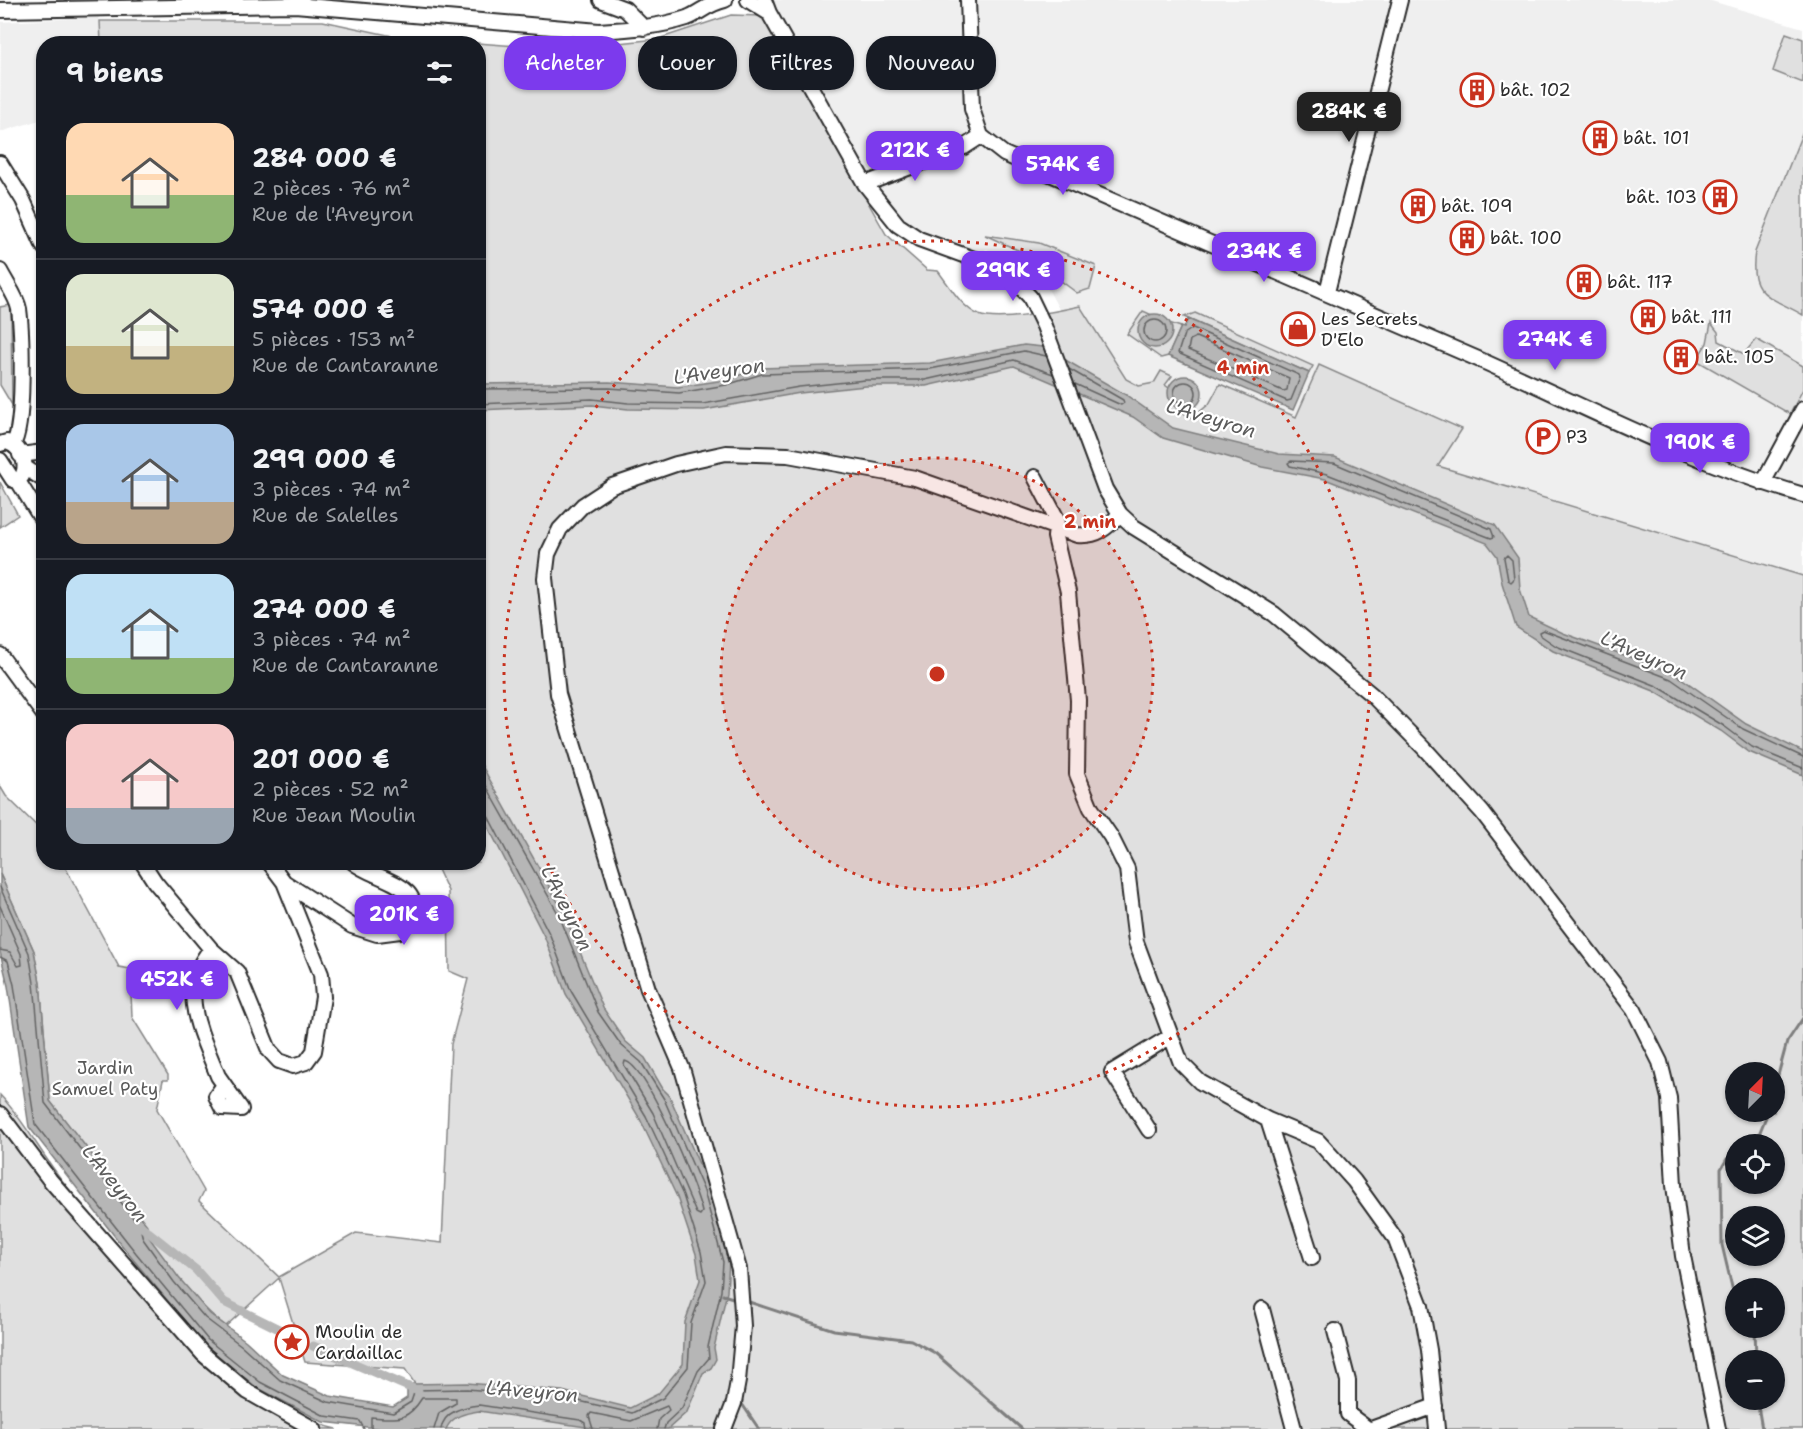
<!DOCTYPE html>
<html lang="fr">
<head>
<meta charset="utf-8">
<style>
  body { margin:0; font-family:"Shantell Sans",sans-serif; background:#20242c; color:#f1f3f6; height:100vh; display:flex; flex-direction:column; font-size:22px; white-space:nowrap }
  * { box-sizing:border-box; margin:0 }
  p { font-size:20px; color:#9ea1a6 }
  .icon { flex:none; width:33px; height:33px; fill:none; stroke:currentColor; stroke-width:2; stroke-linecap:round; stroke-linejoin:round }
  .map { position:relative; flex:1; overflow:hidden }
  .side { position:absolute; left:36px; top:36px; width:450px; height:834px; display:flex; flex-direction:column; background:#171b24; border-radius:24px; box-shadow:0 2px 4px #0004 }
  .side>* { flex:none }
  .hud { position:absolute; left:504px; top:36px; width:570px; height:54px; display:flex; gap:12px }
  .needle { width:39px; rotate:24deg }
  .controls { position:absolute; left:1725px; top:1062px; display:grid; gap:12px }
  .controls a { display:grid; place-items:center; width:60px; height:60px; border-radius:50%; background:#171b24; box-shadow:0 2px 4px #0004; font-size:30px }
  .price { position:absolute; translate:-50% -51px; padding:0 14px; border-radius:12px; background:#7c3aed; color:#fff; font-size:20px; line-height:39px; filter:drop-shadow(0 2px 3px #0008) }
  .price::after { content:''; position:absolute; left:50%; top:36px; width:18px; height:14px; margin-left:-9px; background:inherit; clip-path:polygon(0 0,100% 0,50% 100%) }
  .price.current { background:#222; color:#fff }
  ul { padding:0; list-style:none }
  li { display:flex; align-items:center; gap:18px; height:150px; padding:0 30px }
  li+li { border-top:2px solid #363941 }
  li span { display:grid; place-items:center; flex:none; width:168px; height:120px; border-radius:18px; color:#555 }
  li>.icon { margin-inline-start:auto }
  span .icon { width:72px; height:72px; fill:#fffc; stroke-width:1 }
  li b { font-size:26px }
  h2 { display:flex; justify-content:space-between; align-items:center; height:72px; padding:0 30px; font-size:26px }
  .pill { padding:0 21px; border-radius:24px; background:#171b24; box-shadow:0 2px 4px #0004; font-size:21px; line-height:54px }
  .pill.current { background:#7c3aed; color:#fff }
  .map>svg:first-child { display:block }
  .built { fill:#efefef }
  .green { fill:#e0e0e0; stroke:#868686; stroke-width:1.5; fill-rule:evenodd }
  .water { fill:#b6b6b6; stroke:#7e7e7e; stroke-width:1.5 }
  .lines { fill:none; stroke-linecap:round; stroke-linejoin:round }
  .shore { stroke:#636363; stroke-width:1.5 }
  .stream { stroke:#7e7e7e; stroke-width:3 }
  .canal { stroke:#b6b6b6; stroke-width:9 }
  .minor-casing { stroke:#2b2b2b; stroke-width:18 }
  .minor { stroke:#fff; stroke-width:14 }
  .ring { fill:none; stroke:#c8321e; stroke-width:3; stroke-dasharray:3 6 }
  .labels { text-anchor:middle; stroke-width:4.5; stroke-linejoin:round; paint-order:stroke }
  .poi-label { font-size:18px; fill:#2b2b2b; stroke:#fff; text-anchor:start }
  .park-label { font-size:18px; fill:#585858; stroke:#fff }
  .water-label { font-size:20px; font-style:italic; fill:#5c5c5c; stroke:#fff }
  .centre { fill:#c8321e; stroke:#fff; stroke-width:3 }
  .ring-label { font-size:18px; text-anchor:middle; font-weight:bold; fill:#c8321e; stroke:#fff; stroke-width:4.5; stroke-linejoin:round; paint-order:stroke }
</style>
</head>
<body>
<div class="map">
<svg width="1803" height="1429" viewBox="0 0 1803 1429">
  <rect width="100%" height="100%" fill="#fff"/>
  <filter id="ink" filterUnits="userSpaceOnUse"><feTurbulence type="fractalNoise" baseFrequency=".0167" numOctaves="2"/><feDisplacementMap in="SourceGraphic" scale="12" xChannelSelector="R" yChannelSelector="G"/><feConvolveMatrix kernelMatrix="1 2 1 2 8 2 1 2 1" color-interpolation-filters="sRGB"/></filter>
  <g filter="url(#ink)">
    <path class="built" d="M756,0H1708L1803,28V576L1438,466L1462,429L1319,365L1296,417L1220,384L1209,404L1193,418L1126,379L1080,307L1060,311L1043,280L1017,260L986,249L982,255L933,240L903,223L762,16Z
      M99,17L101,43L44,44L43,119L0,132L1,22Z"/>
    <path class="green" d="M731,15L762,16L886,234L927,270L938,271C949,285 961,307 979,315C999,323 1058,311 1080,306L1126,379L1139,386L1154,383L1161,371L1172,376L1165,385L1169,388C1167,405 1179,410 1192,418L1209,404L1220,384L1296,417L1319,365L1462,429L1438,466L1803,576V1429H445L405,1369L305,1362L279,1278L226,1326C204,1310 149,1252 146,1225L50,1101L40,982L34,951L0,874V786L6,796L43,832L44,862L63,863L119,967L130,969L132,1017L168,1075V1080H163L157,1109L204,1191L199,1201L279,1277L356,1233L442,1243L451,1044L468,979L449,971L448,891L435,863L478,862V44L101,43L100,21H323L397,37L559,49L658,39ZM1736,1072H1774V1112H1736ZM1736,1144H1774V1184H1736ZM1736,1216H1774V1256H1736ZM1736,1288H1774V1328H1736ZM1736,1360H1774V1400H1736Z
      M1786,33L1803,39V83L1773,71Z
      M1803,131V315C1770,296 1748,296 1755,252Z
      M985,235L1039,243L1096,266L1090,289L1077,293L1022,252Z
      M11,305L12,405L0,385V307Z
      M1143,311L1152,315L1148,316L1181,327L1168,356L1161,358L1127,334Z
      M1195,313L1313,366L1309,373L1184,317Z
      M1711,323L1718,332L1719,341L1744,354L1756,339L1803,366V389L1790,414L1696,360L1707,343Z
      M0,482L18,515L0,527Z
      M0,1095C24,1120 40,1152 61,1179C122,1259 238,1406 337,1429H0Z"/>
    <path class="water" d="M1138 331a17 17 0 1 1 34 0a17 17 0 1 1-34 0Z
      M1188,319L1309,373L1293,410L1168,356L1181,327L1184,328Z
      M1024,345L1043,347L1126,395L1173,428L1279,454L1335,457L1495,525L1518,558L1520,589L1529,617L1563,633L1674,673L1746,724L1803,752V775L1749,752L1721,731L1654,691L1553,651L1516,627L1502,583L1497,556L1487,543L1325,479L1262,467L1163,438L1133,417L1014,366L926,386H866L800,393L704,410L628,409L592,405L479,410L478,384L609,382L678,387L725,380L760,368L930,363Z
      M1168 393a17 17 0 1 1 34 0a17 17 0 1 1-34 0Z
      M479,753L481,764L564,913L603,1008L625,1041L645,1058L663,1089L669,1095L710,1189L729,1261L727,1292L714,1348L716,1359L711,1368L703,1373L687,1412L668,1429H599L479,1411C465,1413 452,1416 446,1429H385L323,1422L256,1387L204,1344L131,1257L29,1127L8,986L0,952V874L34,951L40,982L50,1101L147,1225L148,1236L179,1278L210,1314L246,1341L283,1375L330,1396L393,1407L407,1398V1391L412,1384L467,1383L562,1391L630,1408L658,1394L683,1364L685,1322L700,1280L696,1254L677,1197L640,1119L566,994L545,938L479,809Z"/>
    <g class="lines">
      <path class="shore" d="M1144 331a11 11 0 1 1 22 0a11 11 0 1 1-22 0Z
        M1193,328L1299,375L1300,378L1291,400L1287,401L1178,353L1184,334Z
        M1196,337L1289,378L1287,390L1283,391L1188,350L1190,340Z
        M1069,369L1123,400L1124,403L1121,405L1075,384
        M1174 393a11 11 0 1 1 22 0a11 11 0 1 1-22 0Z
        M478,389L609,388L679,393L726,385L762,374L930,369L1024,351L1046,356
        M478,404L592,399L628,403L703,404L799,387L865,380H925L1014,360L1053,374
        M1291,461L1334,463L1491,529L1494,537L1491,538L1327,474L1290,466L1288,463Z
        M1507,555L1512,560L1514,579L1511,582L1508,580L1504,558Z
        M1803,757L1743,729L1671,679L1543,630L1539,632L1540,635L1556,646L1657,686L1724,726L1752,747L1803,768
        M478,771L559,915L598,1012L621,1045L641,1062L664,1099L704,1191L723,1262L721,1291L708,1347L709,1358L698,1371L682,1408L666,1423L664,1429
        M0,887L29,953L34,983L45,1103L140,1227L143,1239L174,1282L205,1318L242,1346L280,1380L328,1402L393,1413L411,1402L415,1390L467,1389L561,1397L632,1413L663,1398L688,1367L691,1323L706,1281L701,1252L683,1195L646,1116L571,991L550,935L486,812L478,809
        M0,906L21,954L22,965L18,966L10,952L0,950
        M0,957L8,961L14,985L35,1124L136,1253L208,1340L260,1382L325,1416L360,1421L364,1429
        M625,1061C647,1066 696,1186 702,1212L700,1215L696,1213L653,1113L624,1065Z
        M371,1429V1417C397,1419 407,1422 422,1398H456V1403L439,1413L434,1429
        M441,1429C444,1411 463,1407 479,1405L580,1420L585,1423L586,1429
        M593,1429L589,1416L591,1413L631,1421L667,1406L669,1410L659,1419L657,1429"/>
      <path class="stream" d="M1774,1090L1787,1042L1803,1018
        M1755,1144L1768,1112
        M1736,1156L1727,1159L1721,1169L1722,1245L1736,1304
        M723,1295L733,1298
        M749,1314V1302L834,1330L911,1340L935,1353L1022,1429
        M1755,1328L1756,1360
        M1757,1400L1762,1429
        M740,1401L759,1429"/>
      <path class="canal" d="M137,1223L196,1270L224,1302L299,1339
        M313,1346L418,1391"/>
      <g class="minor-casing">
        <path id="minor" d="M601,0L625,9L644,28
          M748,0L769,13
          M764,0L769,13L865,184L898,225L919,239L985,263L1010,276L1030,297L1044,326L1105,489L1120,514L1134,527L1274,614L1372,695L1424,748L1482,812L1634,1010L1660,1062L1669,1098L1674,1185L1683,1256L1718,1429
          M968,0L972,109L981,136L1004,154C1162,223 1320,290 1478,359C1584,406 1690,462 1803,495
          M0,10L295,5L599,31C629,29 659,27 687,18C700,13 707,4 725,0
          M0,163L23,200L44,247
          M865,184L964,147L981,136
          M0,271C6,283 17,297 19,309C22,332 25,428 13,444
          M1327,292L1400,0
          M0,444L7,442C23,448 31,469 18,481L13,480L0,460
          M20,455L44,452
          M26,468L44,480
          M1035,477L1057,519L1055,537L1068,592L1078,700L1077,774L1091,808L1111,837L1127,869L1136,942L1181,1063L1200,1082L1268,1120L1318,1141L1354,1181L1395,1238L1421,1306L1429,1350L1437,1429
          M18,481L44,523
          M1763,483L1803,409
          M0,655L44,715
          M142,862L155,882L211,949L237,972L269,1050L279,1061L293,1066L306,1062L314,1051L323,997L321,974L284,882
          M269,862L284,882L352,926L377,934L400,931C440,885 377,882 353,862
          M211,949C176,990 201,1033 218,1076L241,1109L222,1108L216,1096L224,1085
          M0,1114L50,1180L203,1354L248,1392L314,1429
          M1268,1120L1312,1258
          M1149,1130L1112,1072L1171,1036
          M1262,1309L1294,1429
          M1335,1331L1348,1381V1414L1368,1429
          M724,1429L734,1403L738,1381L743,1326L739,1269L682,1068L648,989L558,694L545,578L548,554L560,529L583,505L612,486L676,464L726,453L788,455L915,478L1077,535C1097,537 1107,528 1120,514
          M1371,1429L1435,1406"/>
      </g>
      <use href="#minor" class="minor"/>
    </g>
  </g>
  <circle cx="937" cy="674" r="216" fill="#c8321e" fill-opacity=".12"/>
  <g class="ring">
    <circle cx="937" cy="674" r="216"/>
    <circle cx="937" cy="674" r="433"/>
  </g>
  <defs>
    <g id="building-ring" transform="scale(1.725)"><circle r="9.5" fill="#fff" stroke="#c8321e" stroke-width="1.5"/><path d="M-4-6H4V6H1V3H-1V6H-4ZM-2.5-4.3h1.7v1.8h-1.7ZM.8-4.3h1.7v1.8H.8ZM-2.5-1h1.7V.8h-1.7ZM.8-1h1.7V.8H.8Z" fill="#c8321e"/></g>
    <g id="shop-ring" transform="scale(1.725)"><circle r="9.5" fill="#fff" stroke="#c8321e" stroke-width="1.5"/><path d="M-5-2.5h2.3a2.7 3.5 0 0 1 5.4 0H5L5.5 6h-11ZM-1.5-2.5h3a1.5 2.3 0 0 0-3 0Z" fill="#c8321e"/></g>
    <g id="parking-ring" transform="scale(1.725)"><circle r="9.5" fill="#fff" stroke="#c8321e" stroke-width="1.5"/><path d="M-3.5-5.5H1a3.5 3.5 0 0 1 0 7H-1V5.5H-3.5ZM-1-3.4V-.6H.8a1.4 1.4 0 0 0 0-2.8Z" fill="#c8321e"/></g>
    <g id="sight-ring" transform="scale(1.725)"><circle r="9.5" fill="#fff" stroke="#c8321e" stroke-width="1.5"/><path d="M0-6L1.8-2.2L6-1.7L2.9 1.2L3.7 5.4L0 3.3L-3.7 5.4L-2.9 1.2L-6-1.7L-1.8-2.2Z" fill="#c8321e"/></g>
  </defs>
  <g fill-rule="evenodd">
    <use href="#building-ring" x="1477" y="90"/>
    <use href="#building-ring" x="1600" y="138"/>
    <use href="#building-ring" x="1720" y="197"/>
    <use href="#building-ring" x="1418" y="206"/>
    <use href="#building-ring" x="1467" y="238"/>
    <use href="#building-ring" x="1584" y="282"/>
    <use href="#building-ring" x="1648" y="317"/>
    <use href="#shop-ring" x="1298" y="329"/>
    <use href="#building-ring" x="1681" y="357"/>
    <use href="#parking-ring" x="1543" y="437"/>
    <use href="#sight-ring" x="292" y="1342"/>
  </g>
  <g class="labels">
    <g class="poi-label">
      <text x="1500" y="96">bât. 102</text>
      <text x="1623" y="144">bât. 101</text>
      <text x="1697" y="203" text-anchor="end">bât. 103</text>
      <text x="1441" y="212">bât. 109</text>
      <text x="1490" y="244">bât. 100</text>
      <text x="1607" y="288">bât. 117</text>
      <text x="1671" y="323">bât. 111</text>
      <text x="1321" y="325">Les Secrets<tspan x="1321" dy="21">D'Elo</tspan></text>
      <text x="1704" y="363">bât. 105</text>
      <text x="1566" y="443">P3</text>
      <text x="315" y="1338">Moulin de<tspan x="315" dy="21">Cardaillac</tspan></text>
    </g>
    <g class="park-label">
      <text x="105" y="1074">Jardin<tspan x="105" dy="21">Samuel Paty</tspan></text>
    </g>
    <g class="water-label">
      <text transform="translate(719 371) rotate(-8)" y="7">L'Aveyron</text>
      <text transform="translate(1211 418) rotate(17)" y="7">L'Aveyron</text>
      <text transform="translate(1644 655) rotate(24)" y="7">L'Aveyron</text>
      <text transform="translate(567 908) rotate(64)" y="7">L'Aveyron</text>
      <text transform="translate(115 1183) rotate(52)" y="7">L'Aveyron</text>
      <text transform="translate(532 1391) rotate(5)" y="7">L'Aveyron</text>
    </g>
  </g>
  <circle cx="937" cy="674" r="9" class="centre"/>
  <g class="ring-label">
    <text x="1243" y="374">4 min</text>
    <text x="1090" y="528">2 min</text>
  </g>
</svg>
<div class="controls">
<a><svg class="needle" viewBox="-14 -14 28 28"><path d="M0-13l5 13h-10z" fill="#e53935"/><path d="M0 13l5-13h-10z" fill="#9ea1a6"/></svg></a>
<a><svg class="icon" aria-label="locate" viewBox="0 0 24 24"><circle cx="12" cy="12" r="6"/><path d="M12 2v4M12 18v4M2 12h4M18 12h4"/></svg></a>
<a><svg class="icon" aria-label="layers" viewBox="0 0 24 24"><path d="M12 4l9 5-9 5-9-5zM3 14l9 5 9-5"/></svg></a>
<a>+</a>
<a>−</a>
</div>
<b class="price current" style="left:1349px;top:143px">284K €</b>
<b class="price" style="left:915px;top:182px">212K €</b>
<b class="price" style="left:1063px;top:196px">574K €</b>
<b class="price" style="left:1264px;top:283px">234K €</b>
<b class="price" style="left:1013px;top:302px">299K €</b>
<b class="price" style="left:1555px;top:371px">274K €</b>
<b class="price" style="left:1700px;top:474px">190K €</b>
<b class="price" style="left:404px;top:946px">201K €</b>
<b class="price" style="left:177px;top:1011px">452K €</b>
<div class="hud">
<a class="pill current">Acheter</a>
<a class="pill">Louer</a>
<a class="pill">Filtres</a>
<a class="pill">Nouveau</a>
</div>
<section class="side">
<h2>9 biens<svg class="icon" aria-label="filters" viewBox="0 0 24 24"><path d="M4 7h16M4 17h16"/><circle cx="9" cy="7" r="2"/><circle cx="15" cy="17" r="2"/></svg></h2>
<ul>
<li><span style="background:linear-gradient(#ffd9b3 60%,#8fb573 0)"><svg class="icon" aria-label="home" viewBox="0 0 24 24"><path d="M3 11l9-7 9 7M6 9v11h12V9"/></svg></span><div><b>284 000 €</b><p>2 pièces · 76 m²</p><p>Rue de l'Aveyron</p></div></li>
<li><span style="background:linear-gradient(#dfe7d0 60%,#c2b280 0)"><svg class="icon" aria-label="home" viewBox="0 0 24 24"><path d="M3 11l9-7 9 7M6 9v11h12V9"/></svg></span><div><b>574 000 €</b><p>5 pièces · 153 m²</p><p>Rue de Cantaranne</p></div></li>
<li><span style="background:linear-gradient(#a9c7e8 65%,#b9a48a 0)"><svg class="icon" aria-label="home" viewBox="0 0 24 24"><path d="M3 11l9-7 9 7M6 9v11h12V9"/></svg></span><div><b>299 000 €</b><p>3 pièces · 74 m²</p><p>Rue de Salelles</p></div></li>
<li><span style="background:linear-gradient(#bfe0f5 70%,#8fb573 0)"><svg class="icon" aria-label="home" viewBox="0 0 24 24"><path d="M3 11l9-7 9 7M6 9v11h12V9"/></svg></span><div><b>274 000 €</b><p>3 pièces · 74 m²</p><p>Rue de Cantaranne</p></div></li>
<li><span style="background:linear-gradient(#f6c9c9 70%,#9aa5b1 0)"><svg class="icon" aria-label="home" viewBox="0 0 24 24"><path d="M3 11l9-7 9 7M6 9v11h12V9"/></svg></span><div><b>201 000 €</b><p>2 pièces · 52 m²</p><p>Rue Jean Moulin</p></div></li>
</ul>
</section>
</div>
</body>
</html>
